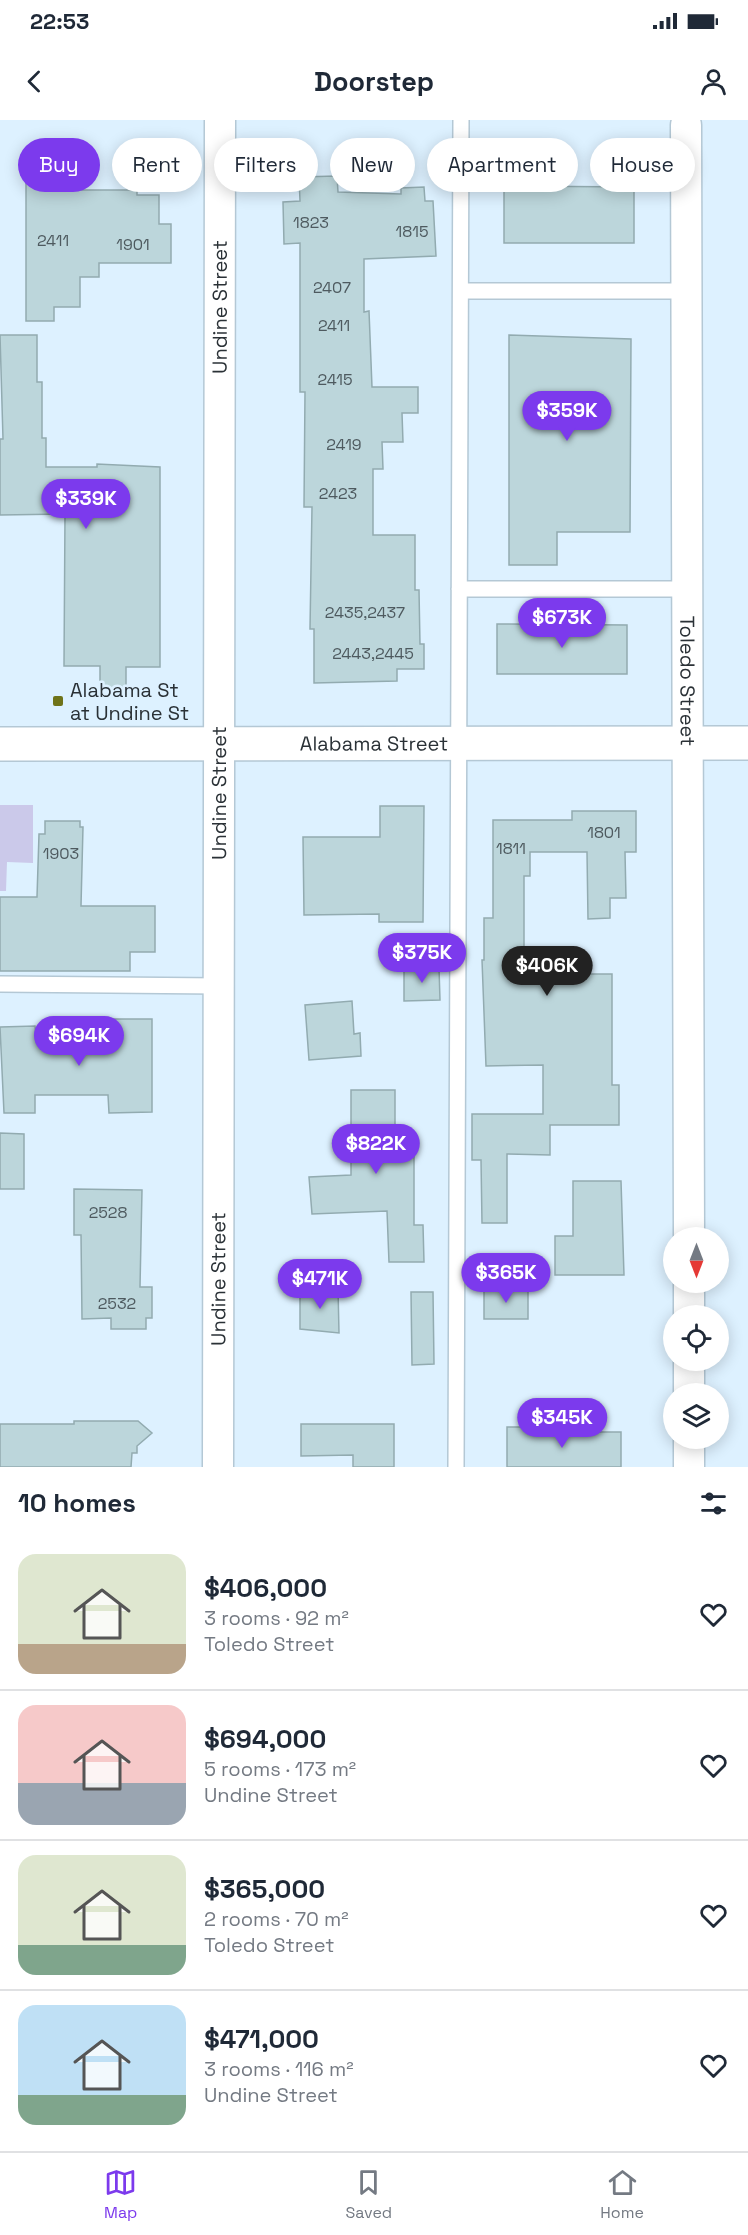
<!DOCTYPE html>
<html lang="en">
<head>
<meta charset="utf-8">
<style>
  body { margin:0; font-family:"Space Grotesk",sans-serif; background:#f2f2f3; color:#1f2937; height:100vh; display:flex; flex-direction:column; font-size:22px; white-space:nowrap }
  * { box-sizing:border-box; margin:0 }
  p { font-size:20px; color:#747a83 }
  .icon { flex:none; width:33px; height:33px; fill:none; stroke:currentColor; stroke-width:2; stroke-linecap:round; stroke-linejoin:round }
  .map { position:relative; height:1347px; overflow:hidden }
  .details { display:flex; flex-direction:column; background:#fff; flex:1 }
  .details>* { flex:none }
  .banner { position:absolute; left:18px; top:18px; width:712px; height:54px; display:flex; gap:12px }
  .needle { width:39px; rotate:180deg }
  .tools { position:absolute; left:663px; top:1107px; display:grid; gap:12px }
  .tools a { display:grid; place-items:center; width:66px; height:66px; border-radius:50%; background:#fff; box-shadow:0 3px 15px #0003; font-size:30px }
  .price { position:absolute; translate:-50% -51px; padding:0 14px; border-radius:21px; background:#7c3aed; color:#fff; font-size:20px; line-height:39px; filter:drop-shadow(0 2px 3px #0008) }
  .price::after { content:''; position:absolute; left:50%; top:36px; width:18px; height:14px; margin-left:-9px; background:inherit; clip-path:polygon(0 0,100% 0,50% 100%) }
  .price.on { background:#222; color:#fff }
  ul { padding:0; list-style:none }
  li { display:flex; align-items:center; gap:18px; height:150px; padding:0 18px }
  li+li { border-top:2px solid #e0e1e3 }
  li span { display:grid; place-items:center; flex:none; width:168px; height:120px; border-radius:18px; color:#555 }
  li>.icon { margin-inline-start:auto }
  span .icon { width:72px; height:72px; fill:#fffc; stroke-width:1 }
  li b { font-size:26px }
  h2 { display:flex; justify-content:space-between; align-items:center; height:72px; padding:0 18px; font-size:26px }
  .pill { padding:0 21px; border-radius:27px; background:#fff; box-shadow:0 3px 15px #0003; font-size:21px; line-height:54px }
  .pill.on { background:#7c3aed; color:#fff }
  .status { display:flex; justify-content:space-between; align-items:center; height:42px; padding:0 30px; background:#fff; direction:ltr }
  .status svg { height:16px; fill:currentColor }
  header { display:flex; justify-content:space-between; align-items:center; height:78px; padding:0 18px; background:#fff; font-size:27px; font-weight:700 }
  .tab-bar { display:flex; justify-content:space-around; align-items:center; height:84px; border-top:2px solid #e0e1e3; background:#fff; font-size:16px; color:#747a83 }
  .tab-bar a { display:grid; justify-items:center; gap:3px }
  .tab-bar .on { color:#7c3aed }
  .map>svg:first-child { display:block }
  .green { fill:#cbc9ea }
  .building { fill:#bcd6db; stroke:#92abb0; stroke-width:1.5 }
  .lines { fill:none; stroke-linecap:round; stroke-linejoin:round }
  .lane-casing { stroke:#b4c8d5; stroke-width:18 }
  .street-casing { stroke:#b4c8d5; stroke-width:33 }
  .secondary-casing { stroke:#b4c8d5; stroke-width:36 }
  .lane { stroke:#fff; stroke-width:15 }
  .street { stroke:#fff; stroke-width:30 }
  .secondary { stroke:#fff; stroke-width:33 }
  .poi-dot { fill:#6e7319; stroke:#ddf1ff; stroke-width:2 }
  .labels { text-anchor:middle; stroke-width:5; stroke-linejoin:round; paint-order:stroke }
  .number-label { font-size:16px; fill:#4e5a5f }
  .street-label { font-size:20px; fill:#2a3136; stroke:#ddf1ff }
  .poi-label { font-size:20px; fill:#2a3136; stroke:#ddf1ff; text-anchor:start }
</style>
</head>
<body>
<div class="status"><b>22:53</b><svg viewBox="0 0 49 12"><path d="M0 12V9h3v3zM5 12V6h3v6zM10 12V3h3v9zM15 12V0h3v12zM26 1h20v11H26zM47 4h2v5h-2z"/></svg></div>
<header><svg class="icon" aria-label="back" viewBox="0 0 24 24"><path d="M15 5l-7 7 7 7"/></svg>Doorstep<svg class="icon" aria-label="person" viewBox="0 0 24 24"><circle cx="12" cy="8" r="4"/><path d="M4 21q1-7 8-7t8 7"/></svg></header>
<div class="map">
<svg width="748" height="1347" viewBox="0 0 748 1347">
  <rect width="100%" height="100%" fill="#ddf1ff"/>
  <path class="green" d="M0,685H33V743L7,742L6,771H0Z"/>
  <path class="building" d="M31,42H80V70H137V75H159V104H171V143H99V157H80V187H54V201H26V57H31Z
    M337,56L338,72L401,74V68L424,67L425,81H433L436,136L364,139V192L369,191L372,267H418V293H402L403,322H382L383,349H373V415H415V470H419L420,524H424V549H397V561L314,563V509H310L312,387H304L305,272H300V123L284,124L283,82L300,81L299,57Z
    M504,66L634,67V123H504Z
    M0,215H37V262H42V318H46V347H97V344L160,347V547H126V569H100V546H64L65,394L0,395V319H3Z
    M509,215L631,219L630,412H557V445H509Z
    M497,504L627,505V554H497Z
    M380,686H424L423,802H379V794L304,795L303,717H380Z
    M572,691H636V732H625L626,778H610V798L588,799L587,732H530V756H524V854H612V965H619V1005H550V1035L507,1034V1103H482L481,1040H472V994H543V945L486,946L482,840H484V798H493V700H572Z
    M45,701H80V707H83L81,786H155V832H130V851H0V777H37L39,714H45Z
    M404,848H439L440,880L404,881Z
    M352,881L354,914L360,913L361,936L309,940L305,885Z
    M113,899H152V992L109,993L108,975H35V993H4L0,907L35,906L36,917H113Z
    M351,970H395V1014L414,1015V1105H423L424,1142H389L387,1091L312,1094L309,1057L351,1055Z
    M0,1013L24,1014V1069H0Z
    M573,1061H621L624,1155H555V1116H573Z
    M74,1069L142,1070L140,1167H152V1198H146V1209H111V1198L82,1199L81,1115H74Z
    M300,1168H338L339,1213L300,1209Z
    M484,1170H528V1199H484Z
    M411,1172H433L434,1244L412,1245Z
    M74,1301H138L152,1313L137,1326V1333H132L131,1347H0V1304H74Z
    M301,1304H394V1347H353V1335L301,1336Z
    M507,1307H544V1312H621V1347H507Z"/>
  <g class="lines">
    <g class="lane-casing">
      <path id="lane" d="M461,171H686
        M459,469H687
        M0,864L219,866
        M456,1347L461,0"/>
    </g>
    <g class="street-casing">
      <g id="street">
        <path id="s1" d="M686,5L689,1118"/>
        <path d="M689,1162V1196"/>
        <path d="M689,1240V1274"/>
        <path d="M689,1318V1347"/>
        <path id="s2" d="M218,1347L220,0"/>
      </g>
    </g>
    <g class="secondary-casing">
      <g id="secondary">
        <path id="s3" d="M0,624L748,623"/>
      </g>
    </g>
    <use href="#lane" class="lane"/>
    <use href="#street" class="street"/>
    <use href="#secondary" class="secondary"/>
  </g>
  <rect class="poi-dot" x="52" y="575" width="12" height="12" rx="3"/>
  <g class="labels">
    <g class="number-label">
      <text x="311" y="108">1823</text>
      <text x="412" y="117">1815</text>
      <text x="53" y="126">2411</text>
      <text x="133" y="130">1901</text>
      <text x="332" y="173">2407</text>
      <text x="334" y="211">2411</text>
      <text x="335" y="265">2415</text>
      <text x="344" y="330">2419</text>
      <text x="338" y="379">2423</text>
      <text x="365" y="498">2435,2437</text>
      <text x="373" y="539">2443,2445</text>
      <text x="604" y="718">1801</text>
      <text x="511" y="734">1811</text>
      <text x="61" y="739">1903</text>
      <text x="108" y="1098">2528</text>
      <text x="117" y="1189">2532</text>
    </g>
    <g class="street-label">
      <text dy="7" stroke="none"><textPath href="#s2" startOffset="1160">Undine Street</textPath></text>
      <text dy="7" stroke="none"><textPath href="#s1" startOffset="556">Toledo Street</textPath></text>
      <text dy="7" stroke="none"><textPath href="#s3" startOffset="374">Alabama Street</textPath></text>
      <text dy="7" stroke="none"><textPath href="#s2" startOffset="674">Undine Street</textPath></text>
      <text dy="7" stroke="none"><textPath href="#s2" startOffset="188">Undine Street</textPath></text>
    </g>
    <g class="poi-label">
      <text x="70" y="577">Alabama St<tspan x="70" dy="23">at Undine St</tspan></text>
    </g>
  </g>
</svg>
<div class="tools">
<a><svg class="needle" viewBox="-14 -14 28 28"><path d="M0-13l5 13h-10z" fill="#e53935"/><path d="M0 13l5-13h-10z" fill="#747a83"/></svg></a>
<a><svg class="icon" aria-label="locate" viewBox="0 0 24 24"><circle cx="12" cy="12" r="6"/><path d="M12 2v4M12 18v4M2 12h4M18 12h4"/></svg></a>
<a><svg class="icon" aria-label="layers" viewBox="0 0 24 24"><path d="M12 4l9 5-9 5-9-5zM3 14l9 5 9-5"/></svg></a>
</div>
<b class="price" style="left:567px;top:322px">$359K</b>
<b class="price" style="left:86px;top:410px">$339K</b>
<b class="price" style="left:562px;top:529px">$673K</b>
<b class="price" style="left:422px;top:864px">$375K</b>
<b class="price on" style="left:547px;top:877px">$406K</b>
<b class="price" style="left:79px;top:947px">$694K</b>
<b class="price" style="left:376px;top:1055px">$822K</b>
<b class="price" style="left:506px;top:1184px">$365K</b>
<b class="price" style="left:320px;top:1190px">$471K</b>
<b class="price" style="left:562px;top:1329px">$345K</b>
<div class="banner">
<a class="pill on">Buy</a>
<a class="pill">Rent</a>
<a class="pill">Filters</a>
<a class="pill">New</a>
<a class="pill">Apartment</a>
<a class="pill">House</a>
</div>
</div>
<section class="details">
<h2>10 homes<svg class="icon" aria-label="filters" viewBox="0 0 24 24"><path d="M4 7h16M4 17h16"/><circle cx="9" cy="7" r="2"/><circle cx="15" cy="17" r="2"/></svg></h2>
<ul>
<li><span style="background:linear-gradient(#dfe7d0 75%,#b9a48a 0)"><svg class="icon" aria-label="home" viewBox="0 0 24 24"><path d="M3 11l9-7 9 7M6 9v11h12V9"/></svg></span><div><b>$406,000</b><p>3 rooms · 92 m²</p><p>Toledo Street</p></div><svg class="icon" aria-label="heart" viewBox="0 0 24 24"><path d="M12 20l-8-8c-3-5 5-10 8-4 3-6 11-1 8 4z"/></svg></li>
<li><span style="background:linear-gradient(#f6c9c9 65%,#9aa5b1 0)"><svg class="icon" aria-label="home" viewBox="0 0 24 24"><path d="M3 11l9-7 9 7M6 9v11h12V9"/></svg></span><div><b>$694,000</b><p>5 rooms · 173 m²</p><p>Undine Street</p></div><svg class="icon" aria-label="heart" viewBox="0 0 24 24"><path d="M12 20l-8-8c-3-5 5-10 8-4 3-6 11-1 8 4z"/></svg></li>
<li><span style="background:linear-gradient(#dfe7d0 75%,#7fa58c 0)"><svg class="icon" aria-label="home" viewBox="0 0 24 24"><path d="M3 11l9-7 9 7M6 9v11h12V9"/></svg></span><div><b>$365,000</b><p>2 rooms · 70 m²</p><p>Toledo Street</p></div><svg class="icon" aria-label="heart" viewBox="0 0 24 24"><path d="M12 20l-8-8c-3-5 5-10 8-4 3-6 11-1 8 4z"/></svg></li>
<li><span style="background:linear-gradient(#bfe0f5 75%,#7fa58c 0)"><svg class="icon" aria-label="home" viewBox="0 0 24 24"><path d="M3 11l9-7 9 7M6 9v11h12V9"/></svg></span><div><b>$471,000</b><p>3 rooms · 116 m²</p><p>Undine Street</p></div><svg class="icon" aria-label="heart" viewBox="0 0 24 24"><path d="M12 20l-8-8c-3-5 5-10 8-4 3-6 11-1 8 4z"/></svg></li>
</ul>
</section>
<nav class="tab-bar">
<a class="on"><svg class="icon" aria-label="map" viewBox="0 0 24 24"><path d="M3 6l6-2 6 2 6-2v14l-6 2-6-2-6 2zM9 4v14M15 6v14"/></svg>Map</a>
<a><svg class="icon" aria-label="saved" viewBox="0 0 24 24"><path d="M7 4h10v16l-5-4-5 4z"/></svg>Saved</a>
<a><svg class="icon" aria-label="home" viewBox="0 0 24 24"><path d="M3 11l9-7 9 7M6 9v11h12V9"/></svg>Home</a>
</nav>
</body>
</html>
